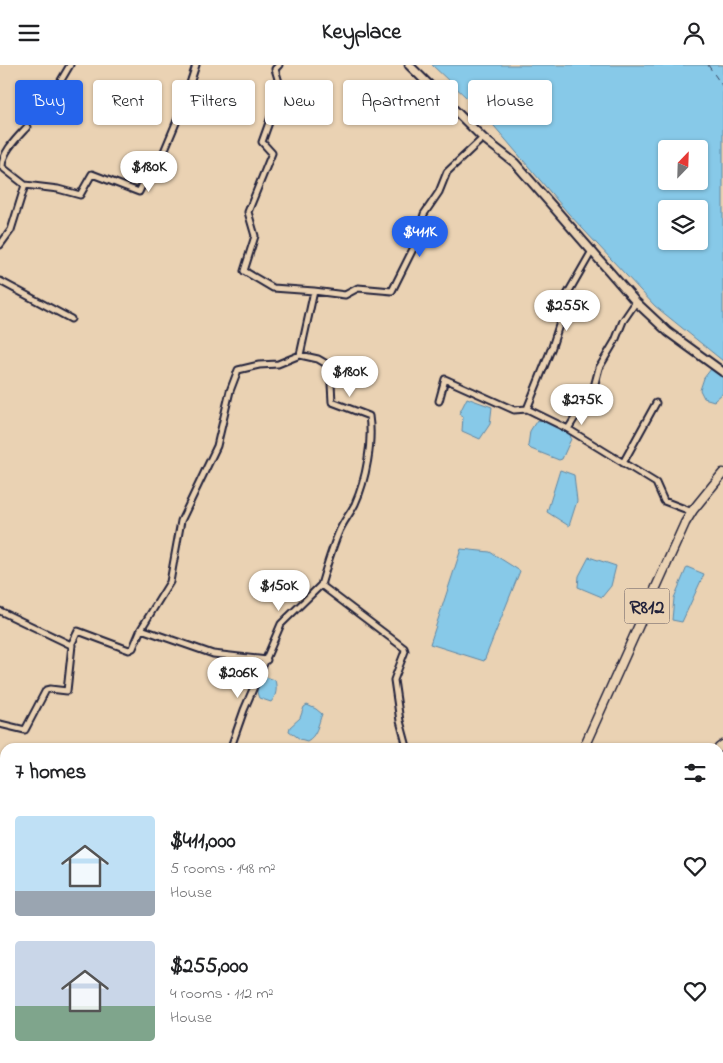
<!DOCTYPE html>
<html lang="en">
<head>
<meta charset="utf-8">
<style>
  body { margin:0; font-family:"Indie Flower",sans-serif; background:#f6f6f6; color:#202124; height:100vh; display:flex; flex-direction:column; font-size:19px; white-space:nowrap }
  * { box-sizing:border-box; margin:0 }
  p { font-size:16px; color:#757577 }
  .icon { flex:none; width:28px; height:28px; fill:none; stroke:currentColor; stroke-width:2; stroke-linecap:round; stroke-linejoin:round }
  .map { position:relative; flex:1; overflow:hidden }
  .drawer { position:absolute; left:0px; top:678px; width:724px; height:321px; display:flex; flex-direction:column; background:#fff; border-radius:15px 15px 0 0; box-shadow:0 1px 4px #0004 }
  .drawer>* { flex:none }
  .top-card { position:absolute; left:15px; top:15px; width:694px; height:45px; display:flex; gap:10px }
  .needle { width:32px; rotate:23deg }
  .tools { position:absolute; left:658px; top:75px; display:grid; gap:10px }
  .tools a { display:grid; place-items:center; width:50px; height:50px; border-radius:5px; background:#fff; box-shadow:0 1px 4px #0004; font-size:25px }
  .price { position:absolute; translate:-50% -42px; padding:0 11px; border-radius:18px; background:#fff; color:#222; font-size:16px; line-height:32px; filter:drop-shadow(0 1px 2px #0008) }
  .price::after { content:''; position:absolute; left:50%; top:30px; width:15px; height:11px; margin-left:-8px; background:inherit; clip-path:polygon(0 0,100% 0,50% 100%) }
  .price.selected { background:#2563eb; color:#fff }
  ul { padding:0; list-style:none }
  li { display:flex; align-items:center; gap:15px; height:125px; padding:0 15px }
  li span { display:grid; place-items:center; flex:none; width:140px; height:100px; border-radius:5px; color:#555 }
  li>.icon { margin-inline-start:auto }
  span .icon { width:60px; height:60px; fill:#fffc; stroke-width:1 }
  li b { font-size:21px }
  h2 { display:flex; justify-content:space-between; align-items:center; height:60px; padding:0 15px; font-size:21px }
  .pill { padding:0 18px; border-radius:5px; background:#fff; box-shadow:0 1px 4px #0004; font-size:18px; line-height:45px }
  .pill.selected { background:#2563eb; color:#fff }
  header { display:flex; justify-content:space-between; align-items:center; height:65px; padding:0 15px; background:#fff; font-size:22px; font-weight:700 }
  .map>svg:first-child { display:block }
  .water { fill:#87c9e8; stroke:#5f86a3; fill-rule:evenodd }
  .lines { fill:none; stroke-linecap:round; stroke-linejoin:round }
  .ferry { stroke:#36435e; stroke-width:1; stroke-dasharray:6 5; stroke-linecap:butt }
  .street-casing { stroke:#22223b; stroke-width:9 }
  .secondary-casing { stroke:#22223b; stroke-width:11 }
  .primary-casing { stroke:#22223b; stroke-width:11 }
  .street { stroke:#ead2b3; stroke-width:5 }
  .secondary { stroke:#ead2b3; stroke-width:7 }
  .primary { stroke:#ead2b3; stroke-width:8 }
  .labels { text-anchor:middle; stroke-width:5; stroke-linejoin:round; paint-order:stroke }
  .shield { fill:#ead2b3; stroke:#5e575f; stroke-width:1 }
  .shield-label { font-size:20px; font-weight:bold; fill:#22223b }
</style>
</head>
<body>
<header><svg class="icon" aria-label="menu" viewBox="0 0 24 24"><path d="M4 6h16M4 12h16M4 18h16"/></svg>Keyplace<svg class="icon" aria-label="person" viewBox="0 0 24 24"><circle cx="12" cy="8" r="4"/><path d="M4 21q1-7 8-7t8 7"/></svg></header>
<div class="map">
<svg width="723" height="998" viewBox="0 0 723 998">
  <rect width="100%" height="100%" fill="#ead2b3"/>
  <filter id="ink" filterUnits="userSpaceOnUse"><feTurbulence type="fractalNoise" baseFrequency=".02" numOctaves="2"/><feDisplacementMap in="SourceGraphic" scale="10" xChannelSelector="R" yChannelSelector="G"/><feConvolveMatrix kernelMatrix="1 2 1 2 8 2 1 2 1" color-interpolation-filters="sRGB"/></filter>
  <g filter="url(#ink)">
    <path class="water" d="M432,0H723V296L655,241L568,148L483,48ZM666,84H699V116H666ZM666,144H699V176H666Z
      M711,304H714L723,311V328L714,336L704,333L700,325L704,313Z
      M467,333L492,342L490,359L480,374L462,366L463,352L459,349Z
      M537,355L550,358L570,368L571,374L562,394L559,395L531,384L528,381L530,366Z
      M560,405L574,410L577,436L569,461L547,447Z
      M461,484L490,487L520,506L484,596L430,579Z
      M589,492L616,501L611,521L602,532L578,522L579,511Z
      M687,502L704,509L682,557L672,555L674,533Z
      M263,611L275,615C277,623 277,630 271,637L259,633C255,625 258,618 263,611Z
      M307,640L316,644L322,649C318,659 317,671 307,676L300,674L289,666L290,662L300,653L304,642Z"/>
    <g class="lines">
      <path class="ferry" d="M708,0L723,22"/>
      <g class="street-casing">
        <path id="street" d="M279,0L275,4L281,24L262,77L272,88L248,147L255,171L244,206L273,223L314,226L300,290L318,294L330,301L332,337L369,351C373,377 366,415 355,439C350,449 342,458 338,469C331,486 326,503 321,520L404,583L405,586L394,615L400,656L407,682
          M60,17L70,0
          M25,120L58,124L80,130L92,109L139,127L151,102L160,96L181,46L196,0
          M0,180L11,165L25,120L2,102C2,87 17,73 27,62
          M0,216L71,254
          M314,226L345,230L358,223L392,226L416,178L424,149L439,127L447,107L483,73
          M636,237L623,256L615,276L599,303L594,322L568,364L656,418L664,436L690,446L693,445
          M439,336L445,314L514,345L527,344L568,364
          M527,344L552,282L560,257L556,250L557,247L592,186
          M623,398L656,338
          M0,546L71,580L78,566L129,585L133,583L141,564L213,589L267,595
          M141,564L170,517L181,456L217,381L230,326L238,305L259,300L278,299L300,290
          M0,659L25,665L46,625L50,624L67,626L72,580
          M231,682L244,645L281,559L321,520
          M719,766L723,767
          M8,998V994
          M320,998L322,994
          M502,998L505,994"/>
      </g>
      <g class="secondary-casing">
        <path id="secondary" d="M409,0L483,73L515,98L636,237L668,267L723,307
          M628,994L644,998"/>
      </g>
      <g class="primary-casing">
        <path id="primary" d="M584,682L685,458L693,445L723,408
          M719,683L723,680
          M225,998L235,994"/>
      </g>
      <use href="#street" class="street"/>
      <use href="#secondary" class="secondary"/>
      <use href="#primary" class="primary"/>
    </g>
  </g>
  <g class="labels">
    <rect class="shield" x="624.5" y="523.5" width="45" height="35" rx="4"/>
    <g class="shield-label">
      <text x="647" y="548">R812</text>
    </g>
  </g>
</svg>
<div class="tools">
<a><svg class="needle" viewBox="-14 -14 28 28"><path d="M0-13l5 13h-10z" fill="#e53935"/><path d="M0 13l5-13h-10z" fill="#757577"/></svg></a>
<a><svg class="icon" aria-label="layers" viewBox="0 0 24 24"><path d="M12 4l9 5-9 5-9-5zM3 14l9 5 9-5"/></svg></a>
</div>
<b class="price" style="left:149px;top:128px">$180K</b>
<b class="price selected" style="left:420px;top:193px">$411K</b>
<b class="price" style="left:567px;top:267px">$255K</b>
<b class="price" style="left:350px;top:333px">$180K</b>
<b class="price" style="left:582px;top:361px">$275K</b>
<b class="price" style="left:279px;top:547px">$150K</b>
<b class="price" style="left:238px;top:634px">$206K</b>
<div class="top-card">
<a class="pill selected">Buy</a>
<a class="pill">Rent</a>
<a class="pill">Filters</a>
<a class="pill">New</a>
<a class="pill">Apartment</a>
<a class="pill">House</a>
</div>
<section class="drawer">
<h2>7 homes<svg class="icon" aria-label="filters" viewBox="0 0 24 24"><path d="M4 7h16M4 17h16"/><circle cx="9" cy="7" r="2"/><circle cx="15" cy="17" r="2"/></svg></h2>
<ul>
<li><span style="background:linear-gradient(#bfe0f5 75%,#9aa5b1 0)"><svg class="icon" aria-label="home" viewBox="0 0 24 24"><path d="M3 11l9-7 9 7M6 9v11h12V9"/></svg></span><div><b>$411,000</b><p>5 rooms · 148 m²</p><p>House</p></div><svg class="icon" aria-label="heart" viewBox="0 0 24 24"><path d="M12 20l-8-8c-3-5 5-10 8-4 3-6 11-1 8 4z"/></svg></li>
<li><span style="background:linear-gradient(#c9d6e8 65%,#7fa58c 0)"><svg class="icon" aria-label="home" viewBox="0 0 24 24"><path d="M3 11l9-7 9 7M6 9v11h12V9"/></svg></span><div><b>$255,000</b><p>4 rooms · 112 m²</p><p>House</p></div><svg class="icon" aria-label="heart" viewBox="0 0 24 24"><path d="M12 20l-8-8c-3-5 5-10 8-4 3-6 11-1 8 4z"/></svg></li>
</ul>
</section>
</div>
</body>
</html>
